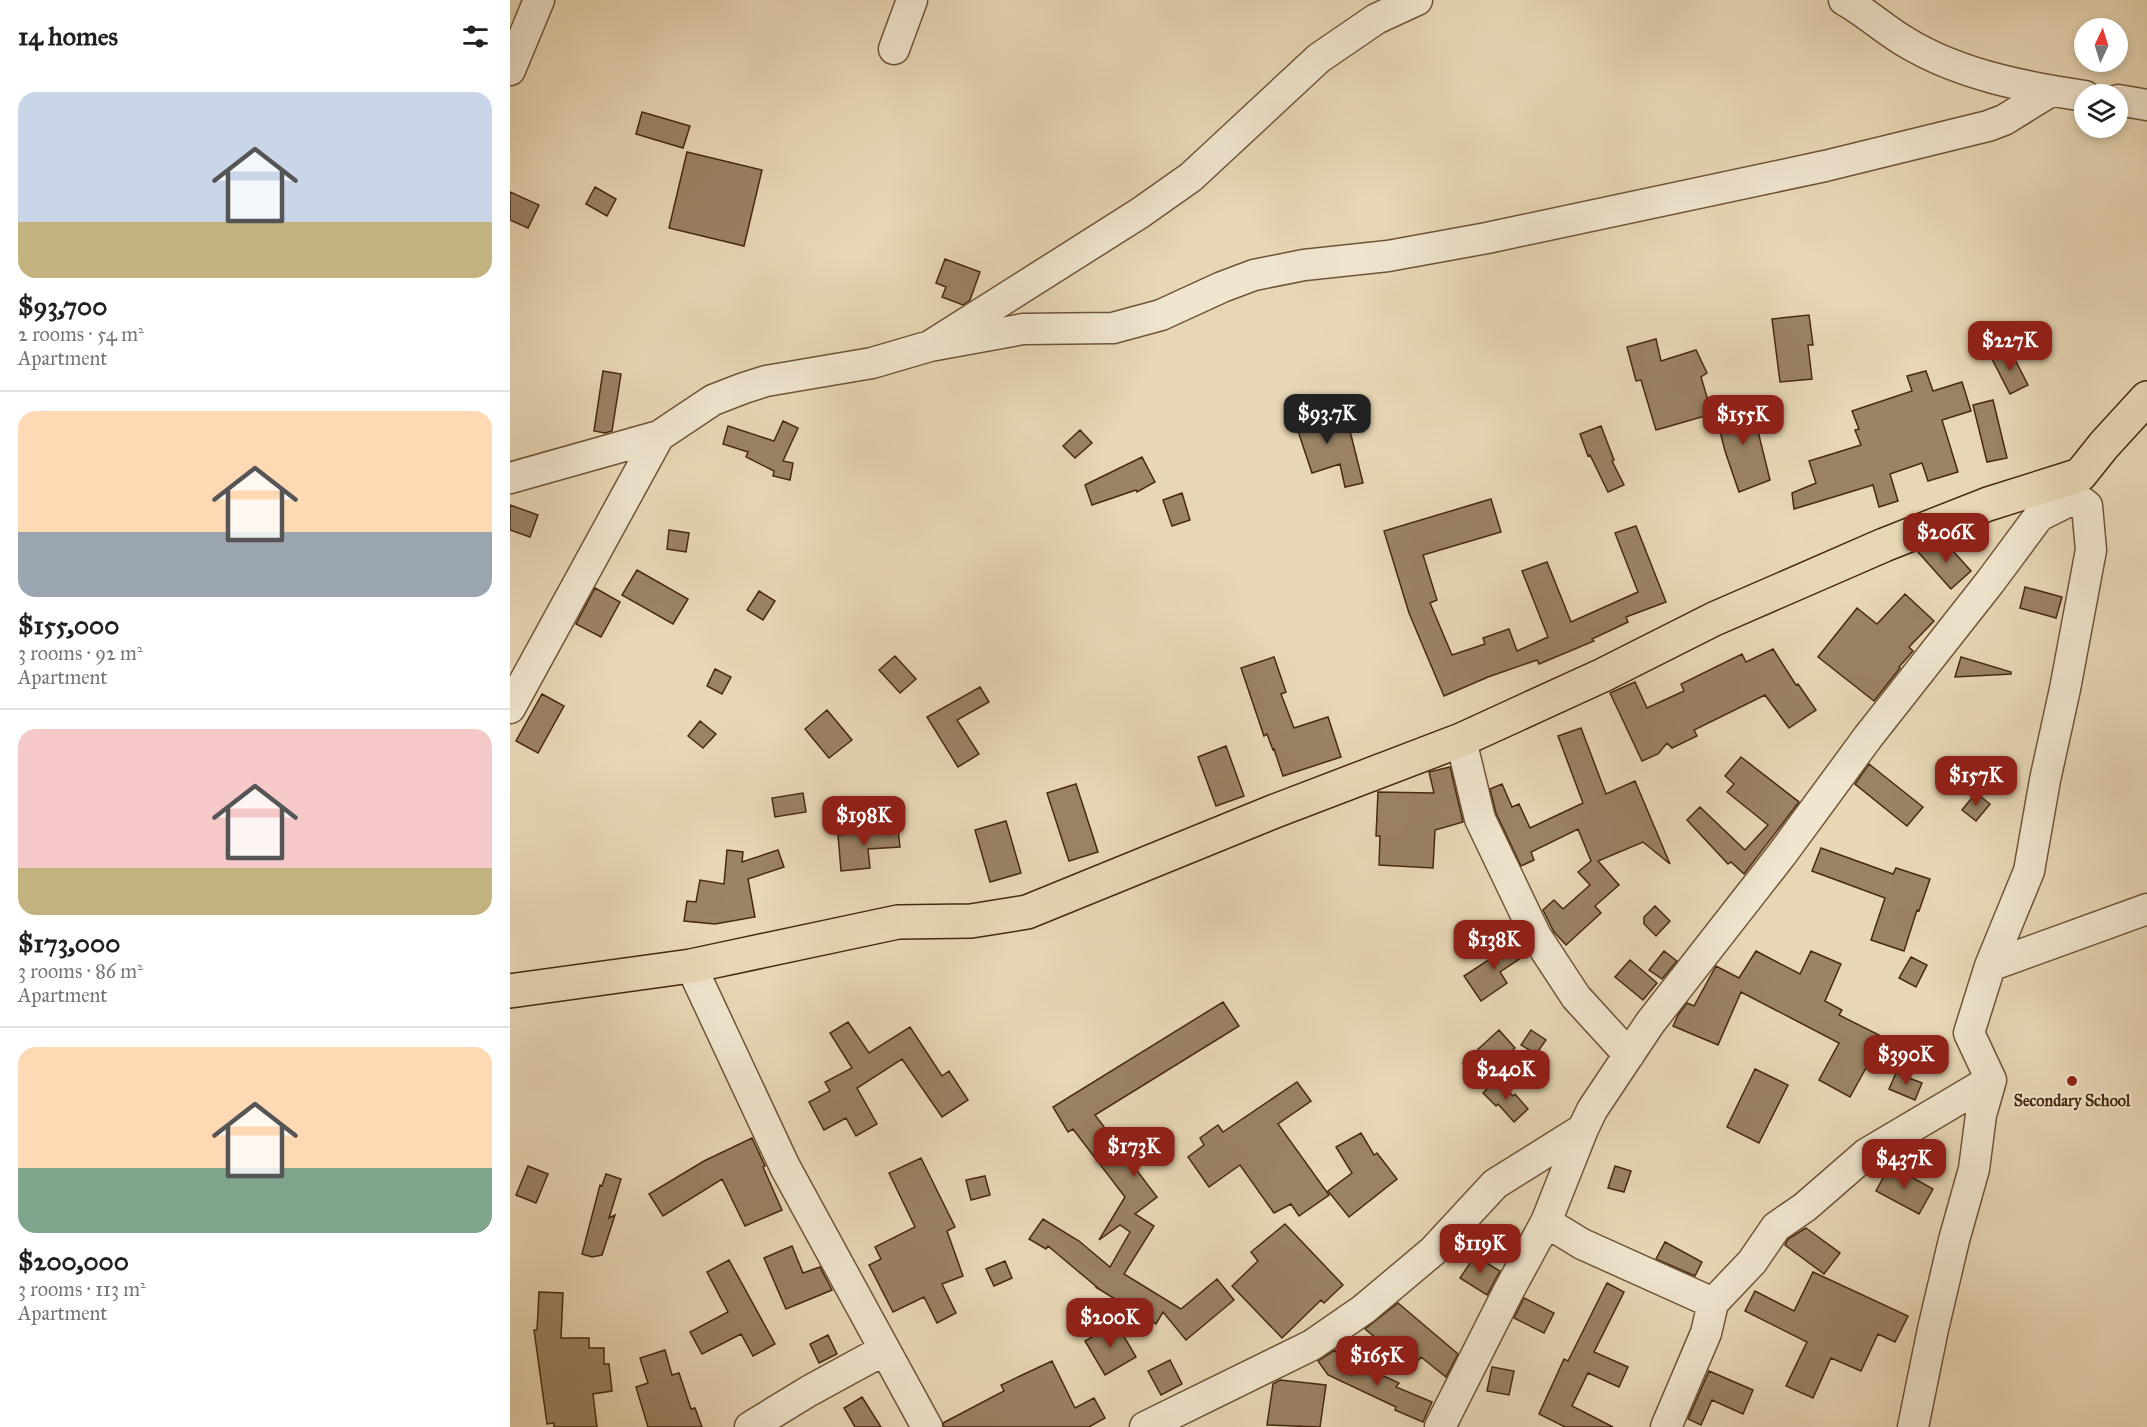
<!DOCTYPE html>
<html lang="en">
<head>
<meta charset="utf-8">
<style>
  body { margin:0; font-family:"IM FELL Great Primer",serif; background:#f2f2f2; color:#202124; height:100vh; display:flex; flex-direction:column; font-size:22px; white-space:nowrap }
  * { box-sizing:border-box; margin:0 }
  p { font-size:20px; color:#757577 }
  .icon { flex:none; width:33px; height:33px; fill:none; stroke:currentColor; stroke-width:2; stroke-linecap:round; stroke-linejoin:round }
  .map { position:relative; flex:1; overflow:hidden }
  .panel { display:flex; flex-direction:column; background:#fff; width:510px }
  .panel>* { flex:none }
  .needle { width:39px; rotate:4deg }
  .tools { position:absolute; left:1564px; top:18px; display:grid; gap:12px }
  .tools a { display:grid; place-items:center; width:54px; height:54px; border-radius:50%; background:#fff; box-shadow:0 3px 9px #0003; font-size:30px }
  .price { position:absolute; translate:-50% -51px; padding:0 14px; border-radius:12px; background:#8f2418; color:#fff; font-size:20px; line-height:39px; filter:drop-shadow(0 2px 3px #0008) }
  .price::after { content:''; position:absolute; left:50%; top:36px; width:18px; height:14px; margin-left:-9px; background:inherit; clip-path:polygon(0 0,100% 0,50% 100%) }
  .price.current { background:#222; color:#fff }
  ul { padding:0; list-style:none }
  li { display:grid; align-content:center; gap:12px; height:318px; padding:0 18px }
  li+li { border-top:2px solid #e0e0e0 }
  li span { display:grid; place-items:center; height:186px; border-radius:18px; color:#555 }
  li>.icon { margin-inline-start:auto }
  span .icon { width:108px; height:108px; fill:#fffc; stroke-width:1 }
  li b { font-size:26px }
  h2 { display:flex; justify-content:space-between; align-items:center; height:72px; padding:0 18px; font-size:26px }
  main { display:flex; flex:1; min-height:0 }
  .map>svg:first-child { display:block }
  .building { fill:#9b8365; stroke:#47290f; stroke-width:1.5 }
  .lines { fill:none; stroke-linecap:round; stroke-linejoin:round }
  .minor-casing { stroke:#6f5438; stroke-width:33 }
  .major-casing { stroke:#47290f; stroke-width:36 }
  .minor { stroke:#f0e5cf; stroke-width:30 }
  .major { stroke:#e8d7b5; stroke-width:33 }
  .poi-dot { fill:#8f2418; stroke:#f0e5cf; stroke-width:2 }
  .labels { text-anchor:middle; stroke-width:4.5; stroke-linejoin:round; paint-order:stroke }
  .poi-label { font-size:16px; font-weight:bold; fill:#47290f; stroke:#f0e5cf }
</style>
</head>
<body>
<main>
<section class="panel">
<h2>14 homes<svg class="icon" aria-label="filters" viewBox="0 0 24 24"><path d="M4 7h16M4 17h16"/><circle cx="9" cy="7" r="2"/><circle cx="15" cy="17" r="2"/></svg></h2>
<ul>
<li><span style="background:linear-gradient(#c9d6e8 70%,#c2b280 0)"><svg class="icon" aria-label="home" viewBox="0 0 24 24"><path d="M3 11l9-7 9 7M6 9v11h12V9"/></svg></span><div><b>$93,700</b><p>2 rooms · 54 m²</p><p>Apartment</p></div></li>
<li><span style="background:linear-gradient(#ffd9b3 65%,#9aa5b1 0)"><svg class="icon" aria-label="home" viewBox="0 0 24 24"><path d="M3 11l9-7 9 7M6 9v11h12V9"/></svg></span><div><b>$155,000</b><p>3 rooms · 92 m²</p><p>Apartment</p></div></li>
<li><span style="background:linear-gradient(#f6c9c9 75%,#c2b280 0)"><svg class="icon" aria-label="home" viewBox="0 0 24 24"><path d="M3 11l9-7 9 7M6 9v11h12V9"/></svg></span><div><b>$173,000</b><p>3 rooms · 86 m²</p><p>Apartment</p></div></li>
<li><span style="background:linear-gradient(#ffd9b3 65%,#7fa58c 0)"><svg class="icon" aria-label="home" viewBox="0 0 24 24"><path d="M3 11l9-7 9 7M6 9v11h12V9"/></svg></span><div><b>$200,000</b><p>3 rooms · 113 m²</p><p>Apartment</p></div></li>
</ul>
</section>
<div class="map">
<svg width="1637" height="1427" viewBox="0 0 1637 1427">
  <rect width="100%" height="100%" fill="#e8d7b5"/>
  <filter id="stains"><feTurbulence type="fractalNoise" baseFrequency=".00333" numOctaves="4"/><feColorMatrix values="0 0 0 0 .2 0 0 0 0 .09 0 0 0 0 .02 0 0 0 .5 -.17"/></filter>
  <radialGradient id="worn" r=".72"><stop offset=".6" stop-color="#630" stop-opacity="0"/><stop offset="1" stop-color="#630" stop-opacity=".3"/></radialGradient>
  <path class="building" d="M132,112L180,126L173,148L126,134Z
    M177,152L252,170L234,246L159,228Z
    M85,187L106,199L97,216L76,204Z
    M0,192L29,205L18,228L0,220Z
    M435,259L470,272L460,300L453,305L432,297L436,287L426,283Z
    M1299,315L1303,345H1298L1302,379L1270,382L1262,319Z
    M1146,339L1151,361L1186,350L1197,373L1191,377L1202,414L1146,430L1131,380L1126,381L1117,347Z
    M1500,350L1518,385L1500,394L1482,359Z
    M93,371L111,374L102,431L95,433L84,431Z
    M1416,371L1423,391L1452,382L1461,411L1432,420L1448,472L1418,481L1412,463L1380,474L1388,501L1369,507L1363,485L1284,509L1282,493L1306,483L1299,461L1351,445L1345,430L1349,429L1342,411L1402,391L1397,376Z
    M796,399L807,432L838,423L853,483L835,487L830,464L802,473L779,404Z
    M1483,400L1497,458L1477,462L1463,405Z
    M1241,403L1260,480L1229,492L1215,451L1205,412Z
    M273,421L288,428L273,461L283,463L280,480L263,476L264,471L236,457L238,452L213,444L218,426L264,441Z
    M1091,426L1104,460L1102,461L1114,485L1098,492L1080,455L1078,456L1070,434Z
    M570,430L582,443L565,458L553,446Z
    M632,457L645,482L627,492L626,490L582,505L575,485Z
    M672,493L680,520L662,526L653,500Z
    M981,499L991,532L913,555L927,600L920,603L942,655L975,644L973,638L999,629L1007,651L1038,637L1012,571L1037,562L1061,622L1128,592L1105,533L1126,526L1156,602L1116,617L1118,622L1082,639L1084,641L1029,664L1027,660L978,677L934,696L899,613L874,531Z
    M0,505L28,515L20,537L0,530Z
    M159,530L179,533L176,552L157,549Z
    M1434,541L1461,571L1441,589L1408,552Z
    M127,570L178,599L163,624L112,595Z
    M1515,587L1552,597L1546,618L1510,608Z
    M85,588L110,602L91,637L66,624Z
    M249,591L265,601L253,620L237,610Z
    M1395,594L1424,621L1399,647L1403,651L1389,667L1390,668L1364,701L1308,657L1347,608L1367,624Z
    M1263,649L1286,685L1288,684L1306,710L1279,728L1255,695L1184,730L1187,736L1162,748L1157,743L1148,754L1132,761L1100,693L1125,682L1137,708L1174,691L1171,684L1232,654L1236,662Z
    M385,656L406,679L390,693L369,670Z
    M764,657L776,692L771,694L784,728L818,717L831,757L773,776L764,749L763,750L757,734L754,736L731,668Z
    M1451,657L1501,672V674L1445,677Z
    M205,669L221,677L212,694L197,686Z
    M470,687L479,702L447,720L469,754L448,767L417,717Z
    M32,694L54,706L28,753L6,741Z
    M317,710L342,740L319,758L295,729Z
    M190,721L206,734L193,748L178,736Z
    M1071,728L1096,794L1125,781L1160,864L1133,842L1088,861L1109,885L1085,906L1091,913L1056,945L1044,932L1033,910L1044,900L1053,909L1080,885L1068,872L1081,861L1068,829L1021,852L1024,860L1011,866L986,813L980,789L992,784L1002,807L1009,804L1020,828L1073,803L1048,736Z
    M716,746L734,796L706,806L688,757Z
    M1231,757L1289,802L1234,874L1221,862L1218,864L1177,820L1190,807L1235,850L1258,825L1217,792L1224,784L1215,776Z
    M1359,764L1413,807L1397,826L1345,784Z
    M940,767L953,822L925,830L923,868L869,865L870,836H866L868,792L924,793L919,772Z
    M566,784L588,852L559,861L537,793Z
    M293,793L296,812L265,817L262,798Z
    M1466,793L1480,804L1466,821L1452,810Z
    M496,821L511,873L480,882L465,830Z
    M388,829L390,847L358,849L360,868L331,871L328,835Z
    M1311,848L1383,874L1386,868L1420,879L1409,911L1407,910L1394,951L1361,940L1375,898L1302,871Z
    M217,850L233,852L232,862L268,850L274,867L238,879L245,917L205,924L174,921L177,901L186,902L190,880L214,884Z
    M1145,906L1160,921L1146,936L1134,924V917Z
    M1009,940L1017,954L990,972L997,983L971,1001L954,976Z
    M1154,951L1167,961L1152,979L1139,970Z
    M1246,951L1290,974L1301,951L1331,964L1315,1001L1332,1010L1329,1015L1373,1037L1340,1097L1309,1080L1329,1043L1231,992L1208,1045L1163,1026L1168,1015L1177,1003L1184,1006L1206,966L1229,978Z
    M1401,957L1417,965L1406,987L1389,978Z
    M1120,960L1147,983L1133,1000L1105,977Z
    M713,1002L729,1026L585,1115L647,1197L625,1214L644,1226L614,1274L671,1309L707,1279L724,1300L676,1340L653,1312L646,1324L587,1288H588L538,1246L536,1249L519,1239L533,1219L569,1241L600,1267L620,1232L610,1225L589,1240L615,1197L563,1129L558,1132L543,1107Z
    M338,1022L359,1053L400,1027L432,1076L439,1071L458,1100L432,1117L392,1059L347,1088L367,1124L346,1136L336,1118L314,1130L299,1102L320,1091L315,1082L342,1068L320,1033Z
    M989,1030L1005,1048L969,1081L953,1063Z
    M1021,1030L1036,1040L1026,1054L1011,1045Z
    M1245,1069L1278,1085L1249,1143L1217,1127Z
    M1386,1073L1412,1083L1405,1100L1379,1089Z
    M986,1080L1003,1096L1005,1094L1018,1109L1004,1122L988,1104L986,1106L973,1093Z
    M787,1082L801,1101L768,1124L819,1195L789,1216L781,1204L764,1213L730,1165L699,1187L678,1157L694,1145L690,1138L708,1125L713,1132Z
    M851,1133L864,1155L867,1153L887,1179L839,1217L818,1191L842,1173L826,1147Z
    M242,1138L255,1166L253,1167L272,1210L235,1226L212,1179L153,1216L139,1194L194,1161Z
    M411,1158L445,1227L437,1231L453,1276L432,1284L446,1313L427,1323L414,1297L383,1312L359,1265L371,1259L365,1247L405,1227L379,1173Z
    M1380,1165L1423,1189L1409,1214L1366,1191Z
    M18,1166L38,1174L26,1203L6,1195Z
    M1105,1166L1121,1171L1114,1192L1098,1188Z
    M96,1174L111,1179L99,1218L105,1215L92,1255L82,1257L72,1254L90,1185L92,1186Z
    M475,1176L480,1195L461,1200L456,1180Z
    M775,1224L833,1285L814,1303L811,1300L772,1338L722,1286L748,1261L741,1252Z
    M1296,1228L1330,1253L1314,1274L1275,1245L1278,1239Z
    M1155,1242L1192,1262L1185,1276L1146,1259Z
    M282,1246L293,1273L310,1267L322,1290L276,1309L254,1258Z
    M965,1256L990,1271L977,1295L950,1278Z
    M219,1260L265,1344L243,1356L231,1334L192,1354L180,1332L218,1312L197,1272Z
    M495,1261L502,1278L484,1286L476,1269Z
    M1303,1272L1398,1316L1385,1342L1368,1334L1351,1371L1321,1358L1303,1398L1276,1386L1297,1342L1235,1311L1245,1291L1284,1311Z
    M1097,1283L1114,1292L1084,1352L1118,1367L1109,1387L1078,1373L1062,1406L1103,1427H1055L1029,1414L1054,1359L1058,1361Z
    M29,1292L53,1293L51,1338H79V1348H94V1364H99L102,1391L83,1394L87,1427H44V1423L37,1424L24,1330H27Z
    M1014,1298L1044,1313L1034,1333L1004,1318Z
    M888,1303L948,1354L936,1377L911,1357L902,1368L855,1329Z
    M606,1323L626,1357L595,1375L575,1341Z
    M318,1335L327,1354L309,1363L300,1344Z
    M155,1350L162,1375L169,1373L181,1409L185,1408L192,1427H138L126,1387L138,1383L130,1358Z
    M825,1350L842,1375L848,1364L889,1383L886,1387L922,1402L913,1422L885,1410L886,1407L818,1375L808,1361Z
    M660,1360L672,1384L651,1395L638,1371Z
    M542,1361L565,1408L584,1398L595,1418L579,1427H434L433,1423L494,1391L491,1385Z
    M982,1367L1004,1371L999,1395L977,1391Z
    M1199,1371L1243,1390L1233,1414L1202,1400L1191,1425L1178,1419Z
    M770,1380L816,1385L810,1427L757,1425L763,1384Z
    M352,1397L371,1427H345L334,1408Z"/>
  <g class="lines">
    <g class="minor-casing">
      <path id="minor" d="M1334,0C1357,13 1376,31 1399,44C1452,75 1514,87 1575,96
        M384,49L402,0
        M0,70L29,0
        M1608,100L1637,105
        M420,346L513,329L603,328L651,315L712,287L744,275L794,265L878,256L977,238L1315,166L1478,126L1494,120L1541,91
        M0,478L149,436L203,400L234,388L256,381L362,363L420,346L630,213L681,177L809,58L866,19L907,0
        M0,708L149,436
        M951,740L970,819L1026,936L1066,997L1119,1055
        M181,966L275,1167L417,1427
        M1480,966L1637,909
        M1036,1222L1072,1244L1203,1303
        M240,1427L299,1391L374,1350
        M635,1427L802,1345L854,1309L923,1251L985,1184L1073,1129L1082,1110L1140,1023L1272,854L1358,737L1480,582L1529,516L1561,500L1545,486L1567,476
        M930,1427L998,1292L1036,1222L1073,1129
        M1156,1427L1196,1333L1203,1303L1242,1262L1266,1227L1295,1207L1356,1154L1481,1080
        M1403,1427L1423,1329L1444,1240L1464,1169L1471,1115L1481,1080L1459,1033L1480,966L1519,871L1535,780L1555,689L1581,550L1577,506L1572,502H1558L1561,500"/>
    </g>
    <g class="major-casing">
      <path id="major" d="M0,991L181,966L388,922L461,921L517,912L765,811L951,740L1093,675L1204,619L1374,545L1478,504L1570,475L1594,445L1637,398"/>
    </g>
    <use href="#minor" class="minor"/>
    <use href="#major" class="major"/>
  </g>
  <circle class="poi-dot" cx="1562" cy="1081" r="6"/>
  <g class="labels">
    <g class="poi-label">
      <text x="1562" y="1106">Secondary School</text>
    </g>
  </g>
  <rect width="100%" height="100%" filter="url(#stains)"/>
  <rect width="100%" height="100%" fill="url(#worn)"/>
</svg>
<div class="tools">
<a><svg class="needle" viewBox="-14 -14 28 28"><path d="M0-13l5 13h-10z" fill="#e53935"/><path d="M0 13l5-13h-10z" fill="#757577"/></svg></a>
<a><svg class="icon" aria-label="layers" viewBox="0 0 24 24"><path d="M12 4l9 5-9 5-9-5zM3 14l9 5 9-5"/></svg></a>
</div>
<b class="price" style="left:1500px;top:372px">$227K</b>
<b class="price current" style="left:817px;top:445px">$93.7K</b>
<b class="price" style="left:1233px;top:446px">$155K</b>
<b class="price" style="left:1436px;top:564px">$206K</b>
<b class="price" style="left:1466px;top:807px">$157K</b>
<b class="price" style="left:354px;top:847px">$198K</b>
<b class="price" style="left:984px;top:971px">$138K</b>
<b class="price" style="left:1396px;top:1086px">$390K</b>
<b class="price" style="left:996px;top:1101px">$240K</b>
<b class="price" style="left:624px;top:1178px">$173K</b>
<b class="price" style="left:1394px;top:1190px">$437K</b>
<b class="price" style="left:970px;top:1275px">$119K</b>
<b class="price" style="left:600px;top:1349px">$200K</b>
<b class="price" style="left:867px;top:1387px">$165K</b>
</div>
</main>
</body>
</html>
